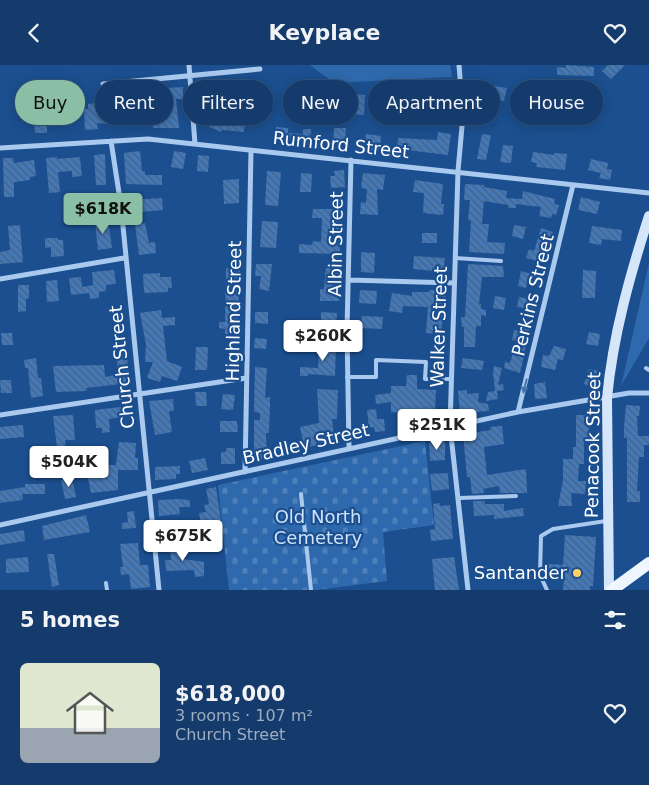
<!DOCTYPE html>
<html lang="en">
<head>
<meta charset="utf-8">
<style>
  body { margin:0; font-family:"DejaVu Sans",sans-serif; background:#214673; color:#f1f3f6; height:100vh; display:flex; flex-direction:column; font-size:19px; white-space:nowrap }
  * { box-sizing:border-box; margin:0 }
  p { font-size:16px; color:#9dadc1 }
  .icon { flex:none; width:28px; height:28px; fill:none; stroke:currentColor; stroke-width:2; stroke-linecap:round; stroke-linejoin:round }
  .map { position:relative; height:525px; overflow:hidden }
  .side { display:flex; flex-direction:column; background:#143b6b; flex:1 }
  .side>* { flex:none }
  .guide { position:absolute; left:15px; top:15px; width:620px; height:45px; display:flex; gap:10px }
  .price { position:absolute; translate:-50% -42px; padding:0 11px; border-radius:5px; background:#fff; color:#222; font-size:16px; line-height:32px; filter:drop-shadow(0 1px 2px #0008) }
  .price::after { content:''; position:absolute; left:50%; top:30px; width:15px; height:11px; margin-left:-8px; background:inherit; clip-path:polygon(0 0,100% 0,50% 100%) }
  .price.on { background:#8abfa5; color:#111 }
  ul { padding:0; list-style:none }
  li { display:flex; align-items:center; gap:15px; height:125px; padding:0 20px }
  li span { display:grid; place-items:center; flex:none; width:140px; height:100px; border-radius:8px; color:#555 }
  li>.icon { margin-inline-start:auto }
  span .icon { width:60px; height:60px; fill:#fffc; stroke-width:1 }
  li b { font-size:21px }
  h2 { display:flex; justify-content:space-between; align-items:center; height:60px; padding:0 20px; font-size:21px }
  .tag { padding:0 18px; border-radius:22px; background:#143b6b; box-shadow:0 2px 12px #0003,0 0 0 1px #33557e; font-size:18px; line-height:45px }
  .tag.on { background:#8abfa5; color:#111 }
  header { display:flex; justify-content:space-between; align-items:center; height:65px; padding:0 20px; background:#143b6b; font-size:22px; font-weight:700 }
  .map>svg:first-child { display:block }
  .cemetery { fill:url(#cemetery-stones) }
  .park { fill:#2e69ad }
  .building { fill:url(#building-back-hatch) }
  .lines { fill:none; stroke-linecap:round; stroke-linejoin:round }
  .lane { stroke:#a9c9ee; stroke-width:4 }
  .street { stroke:#a9c9ee; stroke-width:5 }
  .secondary { stroke:#d6e6fa; stroke-width:10 }
  .primary { stroke:#f0f6ff; stroke-width:12 }
  .oneway { fill:#4674ac }
  .poi-dot { fill:#ffd166; stroke:#1b4f8f; stroke-width:2 }
  .labels { text-anchor:middle; stroke-width:4.5; stroke-linejoin:round; paint-order:stroke }
  .street-label { font-size:18px; fill:#fff; stroke:#1b4f8f }
  .park-label { font-size:18px; fill:#cfe3fa; stroke:#1b4f8f }
  .poi-label { font-size:18px; fill:#fff; stroke:#1b4f8f; text-anchor:end }
</style>
</head>
<body>
<header><svg class="icon" aria-label="back" viewBox="0 0 24 24"><path d="M15 5l-7 7 7 7"/></svg>Keyplace<svg class="icon" aria-label="heart" viewBox="0 0 24 24"><path d="M12 20l-8-8c-3-5 5-10 8-4 3-6 11-1 8 4z"/></svg></header>
<div class="map">
<svg width="649" height="525" viewBox="0 0 649 525">
  <defs>
    <pattern id="cemetery-stones" width="16" height="16" patternUnits="userSpaceOnUse" patternTransform="scale(1.25)"><rect width="16" height="16" fill="#2e69ad"/><path d="M2 7V4a2 2 0 0 1 4 0v3zM10 15v-3a2 2 0 0 1 4 0v3z" fill="#4d80b9"/></pattern>
    <pattern id="building-back-hatch" width="6" height="6" patternUnits="userSpaceOnUse" patternTransform="scale(1.25)"><rect width="6" height="6" fill="#4478b7"/><path d="M-1 5l2 2M0 0l6 6M5-1l2 2" fill="none" stroke="#486282"/></pattern>
  </defs>
  <rect width="100%" height="100%" fill="#1b4f8f"/>
  <path class="cemetery" d="M425,376L434,460L383,467L387,516L316,525H229L218,420Z"/>
  <path class="park" d="M310,0H450L452,12L334,18Z
    M649,198V273L621,321Z"/>
  <path class="building" d="M566,0L594,2V11L557,10V2L566,3Z
    M608,0H625L611,14L602,6Z
    M229,14H239L240,26L229,27Z
    M214,16V27L201,28L200,17Z
    M495,21L507,23L504,36L492,33Z
    M183,22V34H176L179,63H153L152,40H166V23Z
    M119,26V43H139V61L97,58L98,64L85,65L84,44H88V39L96,38L97,45H111L110,27Z
    M352,29L365,30L364,50L350,49Z
    M299,30L324,32V45L299,43Z
    M42,39V44H47V68H35L34,40Z
    M233,46L246,47L244,67L222,65L221,67L209,62L214,49L231,56Z
    M276,62L288,63V68L303,69V64H311L310,80L298,79V75L275,72Z
    M334,63H346L345,79L333,78Z
    M438,67L451,69L448,90L407,85L406,87L397,86L398,73L437,75Z
    M366,69L381,71L380,86L375,85V89L364,88Z
    M482,69L491,70L486,95L477,94Z
    M503,80L513,81L511,98L500,97Z
    M140,86L142,106H145V110H162V120L126,119L124,88Z
    M174,86L186,88L183,104L171,102Z
    M533,87L554,90V88L567,89L565,105L536,102L537,98L531,97Z
    M105,89L106,120H96L94,90Z
    M198,90L209,91L208,107L197,106Z
    M57,92V94L80,92L82,111L72,112V106L58,107L60,127L49,128L46,93Z
    M3,93H13L14,98L34,95L36,111L30,112V115L14,117V132H4Z
    M591,94L608,98L607,104L612,105L610,115L599,113L601,108L588,105Z
    M344,105L345,122L331,123L330,111H335L334,106Z
    M267,106L281,107L278,141L265,140Z
    M301,108L312,109L311,127H300Z
    M363,108L385,110L383,125L377,124L378,150L360,149L361,137L366,138L367,124L361,123Z
    M239,114V138L224,139L223,115Z
    M415,115L443,119L441,139H444L443,150L423,148L424,128L413,127Z
    M465,119L484,120V122L507,126L506,133L522,134L523,126L555,134L554,139L559,140L556,150L552,149L551,153L539,151L541,142L516,139V143H508V140L484,136L482,159H489L487,177L505,178L504,189L469,187L471,156L468,155L470,135H464Z
    M581,132L600,137L597,149L578,145Z
    M162,133L163,145L131,148V135Z
    M313,144H339L340,189L299,188V179L312,180L313,176L321,177L322,153H312Z
    M108,156L112,183L98,185L95,157Z
    M262,156L278,157L276,183L260,182Z
    M145,158L149,178L155,177L156,188L139,190L135,160Z
    M20,160L23,197L0,199V187L10,185L8,161Z
    M514,160L526,162L523,174L512,171Z
    M592,161L622,165L621,176L602,174L601,180L589,178Z
    M541,163L553,167L545,198L526,193L529,184L534,186Z
    M422,168H437V178H422Z
    M45,173H58V175H63L64,191L51,192V182L45,183Z
    M361,187L375,188L374,208L361,207Z
    M414,191L445,193L443,207L413,204Z
    M256,199H272L269,226L259,224L261,211H255Z
    M468,199L503,201L504,212H482L479,239H481V244L486,245V251L481,250V261H476L475,282H464V262H462L461,252H465Z
    M326,201L338,202L336,224H339V236H320V224H324Z
    M226,203L240,204L237,270L225,269V264L219,263V257H225Z
    M114,205L116,219L106,220V226L99,227V233L90,234L89,228L71,230L69,213L81,212L82,222L93,220L92,207Z
    M583,205L596,206L595,233H582Z
    M521,206L542,212L540,221L527,218L526,223L518,221Z
    M160,208V212H171L172,223H168V227L144,228L143,209Z
    M57,215L59,236L47,237L46,216Z
    M18,220H29V233L26,234V246L18,247Z
    M360,225L377,226L376,239L359,238Z
    M429,225L446,226L441,269L426,268L428,242L403,241L402,248L389,246L392,228L412,231V227H429Z
    M495,231L506,233L504,245L493,243Z
    M519,232L537,235L535,245L517,242Z
    M161,245L162,253L175,252V260L163,261L167,296L182,302L177,316L162,311L160,317L147,313L153,297H145L146,280L140,248Z
    M255,247H268V259L255,258Z
    M321,247L337,248L336,260L321,259Z
    M362,251L383,252L382,264L361,263Z
    M520,261L530,263L520,308L504,303L505,297L510,298L516,276L512,275L514,265L519,266Z
    M589,267L600,269L598,281L586,279Z
    M1,268H12L13,280H2Z
    M255,273L267,274L266,284L254,283Z
    M319,278L336,279L335,311L308,309V311H300V302L318,303Z
    M554,281L566,284L563,295L558,294L555,305L541,302L543,290L549,291Z
    M196,282H208L207,305H195Z
    M126,286L130,318L86,323L87,326L56,327L53,301L104,300L105,312L119,309L115,287Z
    M36,293L38,313H41L43,331L31,333L28,303H25L24,295Z
    M463,293L484,296L482,305L461,303Z
    M494,301L502,303L498,320L503,319L504,325L497,326L498,334L486,336L488,327L495,326L493,308Z
    M255,302L267,303L265,333L270,332V340L269,368H266L267,394H254V355H260V348L254,347V345Z
    M589,304L598,306L593,322L584,319Z
    M407,310H417V324L436,325L435,345L408,344V348L391,347V337L376,339L375,330L391,328V321H406Z
    M0,315H11L12,328H1Z
    M545,317L547,333L535,334L534,319Z
    M317,324L338,325L337,354H332L335,379L304,382L300,362L319,358Z
    M467,325V329L479,328L478,337L488,339L489,346L460,348L458,326Z
    M195,327H206L207,341H196Z
    M223,329L235,330L233,345L221,344Z
    M173,334L174,346H169L172,367L155,370L149,336Z
    M626,340L640,341L639,351H637L638,371H649V380H644V392H639L637,426H640V437H627V373H624V362Z
    M128,341L129,351L109,354L110,367L102,368V363H96L95,345Z
    M376,344L377,354H384L385,366L375,367L374,362L369,363L367,345Z
    M73,350L75,375H65L66,390H58L53,351Z
    M576,350H589V373H584V399H579L578,416H586L585,429L571,428L572,441H558L563,415V394H573V382H576Z
    M220,356H237L238,367H220Z
    M23,360L24,372L0,374V362Z
    M502,361L504,379L484,382L487,410L526,404L527,428H500L499,421L483,424L484,428L472,429L470,412H467L463,369L491,365L490,362Z
    M445,376V395L430,396L429,377Z
    M119,377L136,378L135,393H138V405H118V425L91,428L88,413L107,409V400H116Z
    M226,383H235V399H221V387H226Z
    M205,393L208,405L192,408L189,396Z
    M180,401V409H176V414L155,415V402Z
    M448,408L449,424L432,426L430,409Z
    M72,412L76,432L65,434L61,415Z
    M25,419H45V429H22L23,435L0,438V426L25,422Z
    M216,422L221,456L201,459L199,448L206,447L204,440L209,439L206,424Z
    M178,434L190,435V442H179L180,449L159,451L158,435Z
    M473,436H484L485,439H504V446L523,443L524,451L494,454V450L474,451Z
    M440,438V441L450,440L453,474L431,476L430,465L435,464L433,439Z
    M134,446L136,463L122,464V458L128,457L127,447Z
    M86,450L90,467L44,475L42,461Z
    M24,465L25,476L0,480V469Z
    M565,470L596,472L593,521H590V525H563L564,512L548,511L549,499L563,500Z
    M182,477L183,494L204,497V511L195,512L194,505L166,506L165,495H171L170,478Z
    M138,478L140,500H148L150,522L131,524L129,509L121,510L120,502H123L120,479Z
    M47,489H54L59,520L52,522Z
    M28,492L29,507L6,508V494Z
    M454,492L459,525H435L432,494Z
    M476,502H492L493,513H479Z"/>
  <g class="lines">
    <path class="lane" d="M455,193L501,196
      M646,303L649,305
      M347,312H376V295L426,297L425,314H451
      M301,429L311,525
      M459,433L516,431
      M106,518L107,525
      M547,525L540,510L541,471L553,464L606,456"/>
    <path class="street" d="M189,0L195,79
      M459,0L463,50L458,106L450,361L468,525
      M103,19L260,4
      M111,76L121,141L159,525
      M0,83L148,74L649,128
      M0,214L124,193
      M349,215L454,218
      M518,347L573,120
      M0,350L246,313
      M349,383L347,265L351,95
      M245,407L251,85
      M0,460L518,347L629,328H649"/>
    <path class="secondary" d="M609,525L607,333C613,270 630,210 649,151"/>
    <path class="primary" d="M612,525L649,498"/>
  </g>
  <defs><path id="oneway-solid" d="M-6-.8H1V-3.2L6.5 0L1 3.2V.8H-6Z" transform="scale(1.25)"/></defs>
  <use class="oneway" href="#oneway-solid" transform="translate(525 321) rotate(104)"/>
  <circle class="poi-dot" cx="577" cy="508" r="5"/>
  <g class="labels">
    <g class="street-label">
      <text transform="translate(341 80) rotate(6)" y="6">Rumford Street</text>
      <text transform="translate(336 179) rotate(-89)" y="6">Albin Street</text>
      <text transform="translate(533 230) rotate(-76)" y="6">Perkins Street</text>
      <text transform="translate(234 246) rotate(-89)" y="6">Highland Street</text>
      <text transform="translate(439 262) rotate(-88)" y="6">Walker Street</text>
      <text transform="translate(122 302) rotate(-96)" y="6">Church Street</text>
      <text transform="translate(306 379) rotate(-13)" y="6">Bradley Street</text>
      <text transform="translate(593 380) rotate(-89)" y="6">Penacook Street</text>
    </g>
    <g class="park-label">
      <text x="318" y="458">Old North<tspan x="318" dy="21">Cemetery</tspan></text>
    </g>
    <g class="poi-label">
      <text x="567" y="514">Santander</text>
    </g>
  </g>
</svg>
<b class="price on" style="left:103px;top:170px">$618K</b>
<b class="price" style="left:323px;top:297px">$260K</b>
<b class="price" style="left:437px;top:386px">$251K</b>
<b class="price" style="left:69px;top:423px">$504K</b>
<b class="price" style="left:183px;top:497px">$675K</b>
<div class="guide">
<a class="tag on">Buy</a>
<a class="tag">Rent</a>
<a class="tag">Filters</a>
<a class="tag">New</a>
<a class="tag">Apartment</a>
<a class="tag">House</a>
</div>
</div>
<section class="side">
<h2>5 homes<svg class="icon" aria-label="filters" viewBox="0 0 24 24"><path d="M4 7h16M4 17h16"/><circle cx="9" cy="7" r="2"/><circle cx="15" cy="17" r="2"/></svg></h2>
<ul>
<li><span style="background:linear-gradient(#dfe7d0 65%,#9aa5b1 0)"><svg class="icon" aria-label="home" viewBox="0 0 24 24"><path d="M3 11l9-7 9 7M6 9v11h12V9"/></svg></span><div><b>$618,000</b><p>3 rooms · 107 m²</p><p>Church Street</p></div><svg class="icon" aria-label="heart" viewBox="0 0 24 24"><path d="M12 20l-8-8c-3-5 5-10 8-4 3-6 11-1 8 4z"/></svg></li>
</ul>
</section>
</body>
</html>
